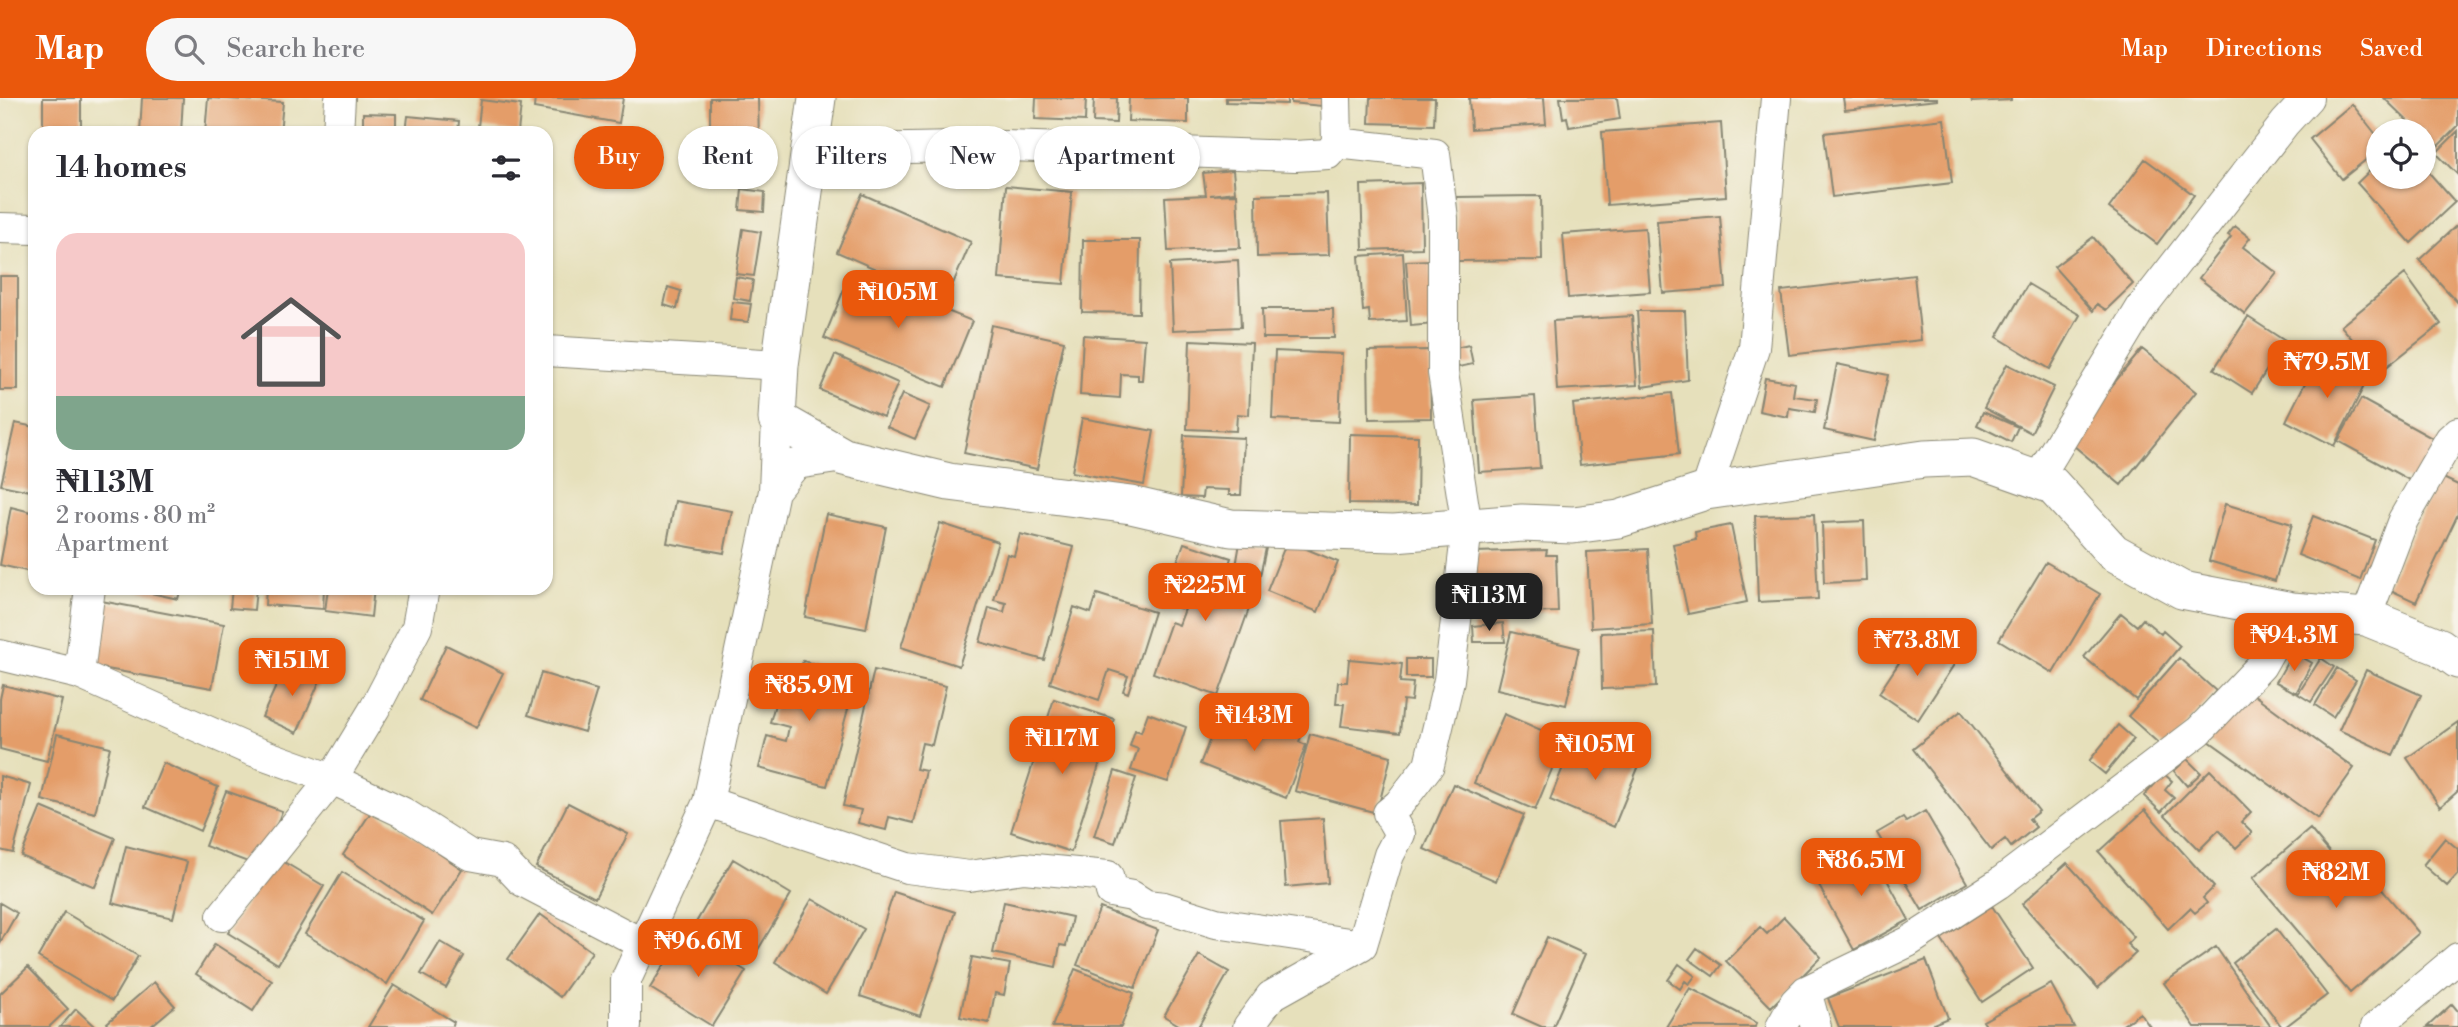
<!DOCTYPE html>
<html lang="en">
<head>
<meta charset="utf-8">
<style>
  body { margin:0; font-family:"Libre Bodoni",serif; background:#f7f7f7; color:#2b2b33; height:100vh; display:flex; flex-direction:column; font-size:26px; white-space:nowrap }
  * { box-sizing:border-box; margin:0 }
  p { font-size:23px; color:#7c7c81 }
  .icon { flex:none; width:38px; height:38px; fill:none; stroke:currentColor; stroke-width:2; stroke-linecap:round; stroke-linejoin:round }
  .map { position:relative; flex:1; overflow:hidden }
  .sheet { position:absolute; left:28px; top:28px; width:525px; height:469px; display:flex; flex-direction:column; background:#fff; border-radius:21px; box-shadow:0 2px 5px #0004 }
  .sheet>* { flex:none }
  .guide { position:absolute; left:574px; top:28px; width:665px; height:63px; display:flex; gap:14px }
  .tools { position:absolute; left:2366px; top:21px; display:grid; gap:14px }
  .tools a { display:grid; place-items:center; width:70px; height:70px; border-radius:50%; background:#fff; box-shadow:0 2px 5px #0004; font-size:35px }
  .price { position:absolute; translate:-50% -60px; padding:0 16px; border-radius:14px; background:#ea580c; color:#fff; font-size:23px; line-height:46px; filter:drop-shadow(0 2px 4px #0008) }
  .price::after { content:''; position:absolute; left:50%; top:42px; width:21px; height:16px; margin-left:-10px; background:inherit; clip-path:polygon(0 0,100% 0,50% 100%) }
  .price.current { background:#222; color:#fff }
  ul { padding:0; list-style:none }
  li { display:grid; align-content:center; gap:14px; height:371px; padding:0 28px }
  li+li { border-top:2px solid #e1e1e2 }
  li span { display:grid; place-items:center; height:217px; border-radius:21px; color:#555 }
  li>.icon { margin-inline-start:auto }
  span .icon { width:126px; height:126px; fill:#fffc; stroke-width:1 }
  li b { font-size:30px }
  h2 { display:flex; justify-content:space-between; align-items:center; height:84px; padding:0 28px; font-size:30px }
  .tag { padding:0 24px; border-radius:32px; background:#fff; box-shadow:0 2px 5px #0004; font-size:24px; line-height:63px }
  .tag.current { background:#ea580c; color:#fff }
  header { display:flex; align-items:center; gap:42px; box-sizing:border-box; height:98px; padding:0 35px; background:#ea580c; color:#fff }
  header strong { font-size:33px }
  nav { display:flex; gap:38px; margin-inline-start:auto; font-size:24px }
  .search { width:490px; height:63px; background:#f7f7f7; display:flex; align-items:center; gap:18px; box-sizing:border-box; padding:0 24px; border-radius:38px; color:#7c7c81; font-size:26px }
  .map>svg:first-child { display:block }
  .building { fill:#e49d69 }
  .lines { fill:none; stroke-linecap:round; stroke-linejoin:round }
  .minor-casing { stroke:#888673; stroke-width:32 }
  .tertiary-casing { stroke:#888673; stroke-width:39 }
  .minor { stroke:#fff; stroke-width:30 }
  .tertiary { stroke:#fff; stroke-width:37 }
</style>
</head>
<body>
<header>
<strong>Map</strong>
<div class="search"><svg class="icon" aria-label="search" viewBox="0 0 24 24"><circle cx="10" cy="10" r="6"/><path d="M15 15l6 6"/></svg>Search here</div>
<nav><a>Map</a><a>Directions</a><a>Saved</a></nav>
</header>
<div class="map">
<svg width="2458" height="929" viewBox="0 0 2458 929">
  <rect width="100%" height="100%" fill="#f7f3e8"/>
  <filter id="ink" filterUnits="userSpaceOnUse"><feTurbulence type="fractalNoise" baseFrequency=".0143" numOctaves="2"/><feDisplacementMap in="SourceGraphic" scale="14" xChannelSelector="R" yChannelSelector="G"/><feConvolveMatrix kernelMatrix="1 2 1 2 8 2 1 2 1" color-interpolation-filters="sRGB"/></filter>
  <filter id="wash" filterUnits="userSpaceOnUse"><feTurbulence type="fractalNoise" baseFrequency=".00686" numOctaves="4" result="noise"/><feDisplacementMap in="SourceGraphic" scale="28" xChannelSelector="R" yChannelSelector="G"/><feGaussianBlur stdDeviation="1.57" result="paint"/><feColorMatrix in="noise" values="0 0 0 0 0 0 0 0 0 0 0 0 0 0 0 0 0 1.4 0 .05"/><feComposite in="paint" operator="in"/></filter>
  <g filter="url(#wash)">
    <rect width="100%" height="100%" fill="#e6e0bb"/>
    <g id="blocks">
      <path class="building" d="M43,0H81V35H43Z
        M142,0H183L181,35H140Z
        M208,0L283,4L280,35H205Z
        M535,0H623L619,25L534,10Z
        M710,0H758L759,42L710,43Z
        M1036,0H1086L1085,23L1035,21Z
        M1094,0H1117L1116,25L1093,24Z
        M1129,0H1188V25L1128,23Z
        M1226,0H1287V6L1226,4Z
        M1291,0H1322V8L1291,5Z
        M1370,0H1435L1434,27L1369,25Z
        M1469,0H1544L1546,26L1471,31Z
        M1560,0H1617L1620,21L1569,29L1567,19L1563,20Z
        M1843,0H1937V2L1845,12Z
        M1971,0H2011V2L1972,4Z
        M2384,0H2458V28L2435,51L2424,39V33H2418Z
        M481,2L521,7L518,34L478,29Z
        M2352,6L2378,39V52L2342,81L2310,41Z
        M363,15L396,16V35H363Z
        M408,18L459,23L458,35H406Z
        M1944,21L1952,85L1832,99L1824,35Z
        M1721,25L1726,98L1607,107L1602,34Z
        M2458,33V77L2436,55Z
        M2145,61L2194,97L2157,146L2109,110Z
        M2378,65V79H2424V69L2455,104L2411,145L2357,85Z
        M1233,72L1235,94L1210,97L1237,96L1240,150L1168,153L1165,99L1206,97L1203,75Z
        M1421,85L1422,150L1363,152L1361,87Z
        M1006,88L1072,94L1064,186L999,181Z
        M742,91L765,94L764,114L740,112Z
        M1327,95L1329,157L1257,159L1256,97Z
        M862,96L971,144L946,202L837,154Z
        M1541,98L1542,162L1458,163L1456,99Z
        M1720,118L1726,190L1663,195L1657,123Z
        M2458,126V205L2419,162Z
        M2235,128L2250,140L2243,149L2277,175L2245,216L2199,180L2231,139L2228,137Z
        M1645,130L1650,194L1568,200L1563,136Z
        M743,131L761,134L754,178L736,176Z
        M2093,139L2133,186L2106,212L2097,206L2093,213L2054,169Z
        M1083,142H1140L1139,215L1082,214Z
        M1403,155L1407,223L1370,225L1369,212L1363,213L1359,158Z
        M1238,162L1241,229L1173,232L1170,166Z
        M1430,162L1434,226L1411,228L1406,163Z
        M851,174L972,223L945,289L824,240Z
        M2405,176L2441,226L2380,274L2341,228Z
        M1914,177L1921,242L1789,257L1781,193Z
        M0,178H18V292H0Z
        M736,179L753,182L750,203L733,200Z
        M2028,186L2080,217L2050,271L1997,239Z
        M668,189L681,193L677,211L664,207Z
        M732,204L751,206L748,224L730,222Z
        M1262,211H1333L1334,240H1263Z
        M1637,213H1685L1688,282L1642,289Z
        M1632,218L1637,287L1557,292L1553,223Z
        M2248,219L2285,243L2252,295L2214,271Z
        M991,227L1064,243L1037,371L964,355Z
        M1083,237L1145,241L1142,282H1138V277L1121,276L1120,300L1080,297Z
        M1190,242L1252,245L1249,317L1237,316L1236,333L1187,331Z
        M1469,247L1473,266L1454,270L1451,251Z
        M2142,251L2196,294L2121,387L2067,342Z
        M1430,252L1431,320L1369,321L1368,253Z
        M1275,253L1342,256L1339,324L1272,321Z
        M2320,255L2368,280L2334,348L2286,323Z
        M835,257L898,285L883,319L820,292Z
        M1837,266L1888,277L1874,343L1824,332Z
        M2007,266L2054,289L2031,335L1984,310Z
        M1765,280L1795,285L1793,298L1817,301L1815,314L1789,310L1788,319L1759,313Z
        M1672,295L1679,356L1580,367L1573,306Z
        M902,296L930,308L915,341L887,329Z
        M1535,298L1540,370L1479,374L1474,302Z
        M2361,301L2441,345L2418,387L2338,343Z
        M1983,314L2018,329L2011,344L1977,327Z
        M1082,320L1154,333L1144,387L1072,374Z
        M15,325L35,329V394L1,387Z
        M1350,336L1418,338L1417,407L1349,406Z
        M1184,337L1244,340L1241,397H1229V392L1203,391L1202,400L1181,399Z
        M2439,378L2458,387V416L2416,504L2386,490Z
        M675,403L732,413L724,455L667,445Z
        M2225,406L2292,426L2275,483L2209,463Z
        M11,409L35,415V475L0,467Z
        M826,416L886,429L866,531L805,519Z
        M1814,416L1818,501L1758,504L1755,418Z
        M2313,418L2375,442L2360,482L2298,457Z
        M1864,423L1866,483L1824,485L1822,425Z
        M940,425L998,444L959,568L901,549Z
        M1731,427L1747,504L1688,516L1673,446L1696,441L1695,434Z
        M1020,436L1074,449L1044,562L980,544L989,510L1004,514L1006,505L994,502L1007,456L1014,458Z
        M1287,443L1338,464L1318,514L1267,493Z
        M1184,445L1231,460L1224,481L1256,491L1218,598L1153,575L1171,524L1179,527L1185,511L1179,510L1192,473L1176,467Z
        M1240,445L1266,450L1260,478L1235,474Z
        M1648,451L1652,526L1591,530L1587,454Z
        M1547,452L1546,457H1556L1558,514L1476,516L1475,454Z
        M2046,464L2100,496L2053,575L1999,542Z
        M129,490H181L178,501Z
        M232,490H256L254,512L230,510Z
        M266,490H324L323,511L265,507Z
        M328,490H374L371,519L325,513Z
        M1097,496L1154,514L1128,595L1123,593L1128,578L1109,572L1099,602L1050,585L1074,509L1091,515Z
        M96,502L224,526L212,590L85,567Z
        M2121,515L2137,528L2143,521L2161,536L2163,533L2180,548L2136,602L2084,559Z
        M1503,525L1505,544H1474L1473,528Z
        M1654,533L1656,589L1602,591L1601,535Z
        M1511,534L1579,550L1566,607L1497,591Z
        M1916,539L1955,565L1918,622L1879,595Z
        M446,547L503,575L476,630L420,602Z
        M2293,554L2312,565L2296,595L2276,584Z
        M2179,560L2216,593L2165,651L2128,618Z
        M2321,560L2334,569L2311,604L2298,596Z
        M1349,561L1402,566L1400,584L1413,585L1411,603L1403,602L1400,635L1341,628L1344,606H1336L1338,584H1347Z
        M1406,561H1431V579H1406Z
        M803,563L857,578L827,688L759,670L767,638L786,643L789,629L770,624L783,578L797,582Z
        M287,564L321,580L297,635L262,619Z
        M2337,570L2356,582L2333,619L2315,607Z
        M874,572L946,588L932,647L922,645L916,671L926,673L914,725L889,719L886,732L858,725L861,712L843,708Z
        M2366,572L2421,597L2393,657L2339,632Z
        M541,575L597,592L584,634L528,617Z
        M3,587L62,602L47,663L0,651V601Z
        M2246,591L2354,670L2318,721L2209,643Z
        M1054,601L1114,621L1071,754L1011,734Z
        M1222,611L1276,633L1278,627L1302,636L1299,644L1306,647L1286,700L1200,666Z
        M1961,613L2039,713L2029,721L2036,729L2011,749L2005,741L1991,752L1913,651Z
        M1148,615L1186,629L1168,684L1131,672L1138,651L1130,648L1135,632L1141,634Z
        M1504,616L1564,642L1535,712L1474,685Z
        M2458,624V693L2440,709L2407,660Z
        M2118,627L2134,641L2105,676L2089,663Z
        M57,636L110,649L95,715L42,702Z
        M1310,636L1391,658L1377,715L1295,693Z
        M1575,639L1640,665L1614,729L1550,702Z
        M2187,661L2201,675L2187,688L2174,673Z
        M163,665L218,689L200,733L145,709Z
        M2210,672L2251,714L2241,724L2252,735L2236,750L2219,732L2199,752L2165,717Z
        M1115,673L1136,680L1115,745L1094,738Z
        M2164,676L2172,683L2165,692L2174,700L2161,714L2144,698Z
        M0,678L31,687L13,755L0,752Z
        M1453,686L1524,717L1496,783L1424,751Z
        M226,693L282,713L261,769L205,748Z
        M568,705L628,736L595,800L536,769Z
        M41,709L115,740L95,789L21,758Z
        M373,711L462,771L432,817L343,757Z
        M2145,712L2214,789L2203,800L2207,805L2195,815L2190,810L2168,831L2099,754Z
        M1925,713L1967,785L1922,812L1877,735L1903,720L1906,724Z
        M1323,720L1328,785L1286,789L1281,723Z
        M2310,731L2349,778L2362,768L2419,835L2350,895L2253,780Z
        M2445,740L2458,751V776L2447,788L2423,767Z
        M1868,747L1909,822L1854,852L1813,777Z
        M126,748L187,764L173,820L112,805Z
        M274,758L324,788L278,866L228,835Z
        M733,761L791,796L752,862L694,828Z
        M2067,765L2134,839L2127,846L2136,855L2098,890L2022,806Z
        M342,774L424,823L387,886L305,836Z
        M894,794L955,814L920,918L860,898Z
        M812,801L864,831L826,896L775,864Z
        M1004,804L1072,819L1066,848L1060,847L1056,869L993,855Z
        M0,805L17,815L0,845Z
        M1992,808L2033,870L1982,904L1941,841Z
        M1100,810L1158,832L1135,890L1077,867Z
        M64,814L138,858L112,903L38,859Z
        M540,816L592,854L560,899L508,861Z
        M1784,819L1821,859L1771,909L1726,863L1760,829L1767,836Z
        M2276,831L2327,897L2285,929H2282L2233,865Z
        M684,835L746,873L712,928L650,890Z
        M1547,839L1585,856L1553,929H1542L1513,916Z
        M440,844L464,858L446,890L421,876Z
        M215,846L272,883L253,913L196,876Z
        M2216,849L2271,929H2195L2164,885Z
        M1697,850L1721,867L1713,878L1689,861Z
        M1199,857L1229,874L1198,929H1182L1164,918Z
        M972,859L1010,866L1004,897L995,895L989,925L960,919Z
        M1926,862L1948,920L1926,929H1839L1828,900Z
        M1679,866L1695,878L1689,886L1685,883L1680,891L1668,882Z
        M28,869L68,911L49,929H0V896Z
        M1075,871L1134,895L1121,929H1052Z
        M154,884L175,908L150,929H110L107,925Z
        M2051,886L2074,929H1987L1983,923Z
        M394,887L454,924L452,929H368Z
        M1690,890L1757,925L1755,929H1666Z
        M2452,906L2458,913V929H2427Z
        M76,911L95,929H60Z
        M2140,915L2150,929H2120Z"/>
    </g>
  </g>
  <g filter="url(#ink)">
    <use href="#blocks" fill-opacity="0" stroke="#888673" stroke-width="2"/>
    <g class="lines">
      <g class="minor-casing">
        <path id="minor" d="M338,35L340,0
          M811,52L1006,48L1295,58L1328,56L1337,45L1336,0
          M0,130L35,131
          M546,253L780,267
          M2037,382L2141,210L2285,25L2308,0
          M774,393L796,366L844,359
          M1706,393L1754,250L1776,0
          M2366,519L2403,422L2450,341L2458,334
          M0,557L79,576L248,651L332,681L402,714L470,757L503,763L522,783L643,846
          M79,576L90,490
          M708,704L907,770L969,778L1024,770L1108,778L1111,794L1132,798L1146,807L1164,809L1216,825L1362,847
          M222,818L332,681L375,610L417,529L424,490
          M1806,893L1816,929
          M626,929V882L708,704L774,393L777,321
          M1248,929L1271,898L1362,847L1389,757L1400,736L1388,715L1399,706L1429,667L1449,582L1467,429L1443,275V120L1435,56L1337,45
          M1781,929L1795,904L1806,893L1908,844L1998,786L2199,633L2261,568L2292,513
          M2376,929L2458,860"/>
      </g>
      <g class="tertiary-casing">
        <path id="tertiary" d="M817,0L780,267L777,321L844,359L949,384L1131,407L1231,430L1394,435L1522,425L1573,427L1619,421L1706,393L1924,361L1973,359L2052,387L2113,454L2182,492L2292,513L2366,519L2440,549L2458,562"/>
      </g>
      <use href="#minor" class="minor"/>
      <use href="#tertiary" class="tertiary"/>
    </g>
  </g>
</svg>
<div class="tools">
<a><svg class="icon" aria-label="locate" viewBox="0 0 24 24"><circle cx="12" cy="12" r="6"/><path d="M12 2v4M12 18v4M2 12h4M18 12h4"/></svg></a>
</div>
<b class="price" style="left:898px;top:232px">₦105M</b>
<b class="price" style="left:2327px;top:302px">₦79.5M</b>
<b class="price" style="left:1205px;top:525px">₦225M</b>
<b class="price current" style="left:1489px;top:535px">₦113M</b>
<b class="price" style="left:2294px;top:575px">₦94.3M</b>
<b class="price" style="left:1917px;top:580px">₦73.8M</b>
<b class="price" style="left:292px;top:600px">₦151M</b>
<b class="price" style="left:809px;top:625px">₦85.9M</b>
<b class="price" style="left:1254px;top:655px">₦143M</b>
<b class="price" style="left:1062px;top:678px">₦117M</b>
<b class="price" style="left:1595px;top:684px">₦105M</b>
<b class="price" style="left:1861px;top:800px">₦86.5M</b>
<b class="price" style="left:2336px;top:812px">₦82M</b>
<b class="price" style="left:698px;top:881px">₦96.6M</b>
<div class="guide">
<a class="tag current">Buy</a>
<a class="tag">Rent</a>
<a class="tag">Filters</a>
<a class="tag">New</a>
<a class="tag">Apartment</a>
</div>
<section class="sheet">
<h2>14 homes<svg class="icon" aria-label="filters" viewBox="0 0 24 24"><path d="M4 7h16M4 17h16"/><circle cx="9" cy="7" r="2"/><circle cx="15" cy="17" r="2"/></svg></h2>
<ul>
<li><span style="background:linear-gradient(#f6c9c9 75%,#7fa58c 0)"><svg class="icon" aria-label="home" viewBox="0 0 24 24"><path d="M3 11l9-7 9 7M6 9v11h12V9"/></svg></span><div><b>₦113M</b><p>2 rooms · 80 m²</p><p>Apartment</p></div></li>
</ul>
</section>
</div>
</body>
</html>
